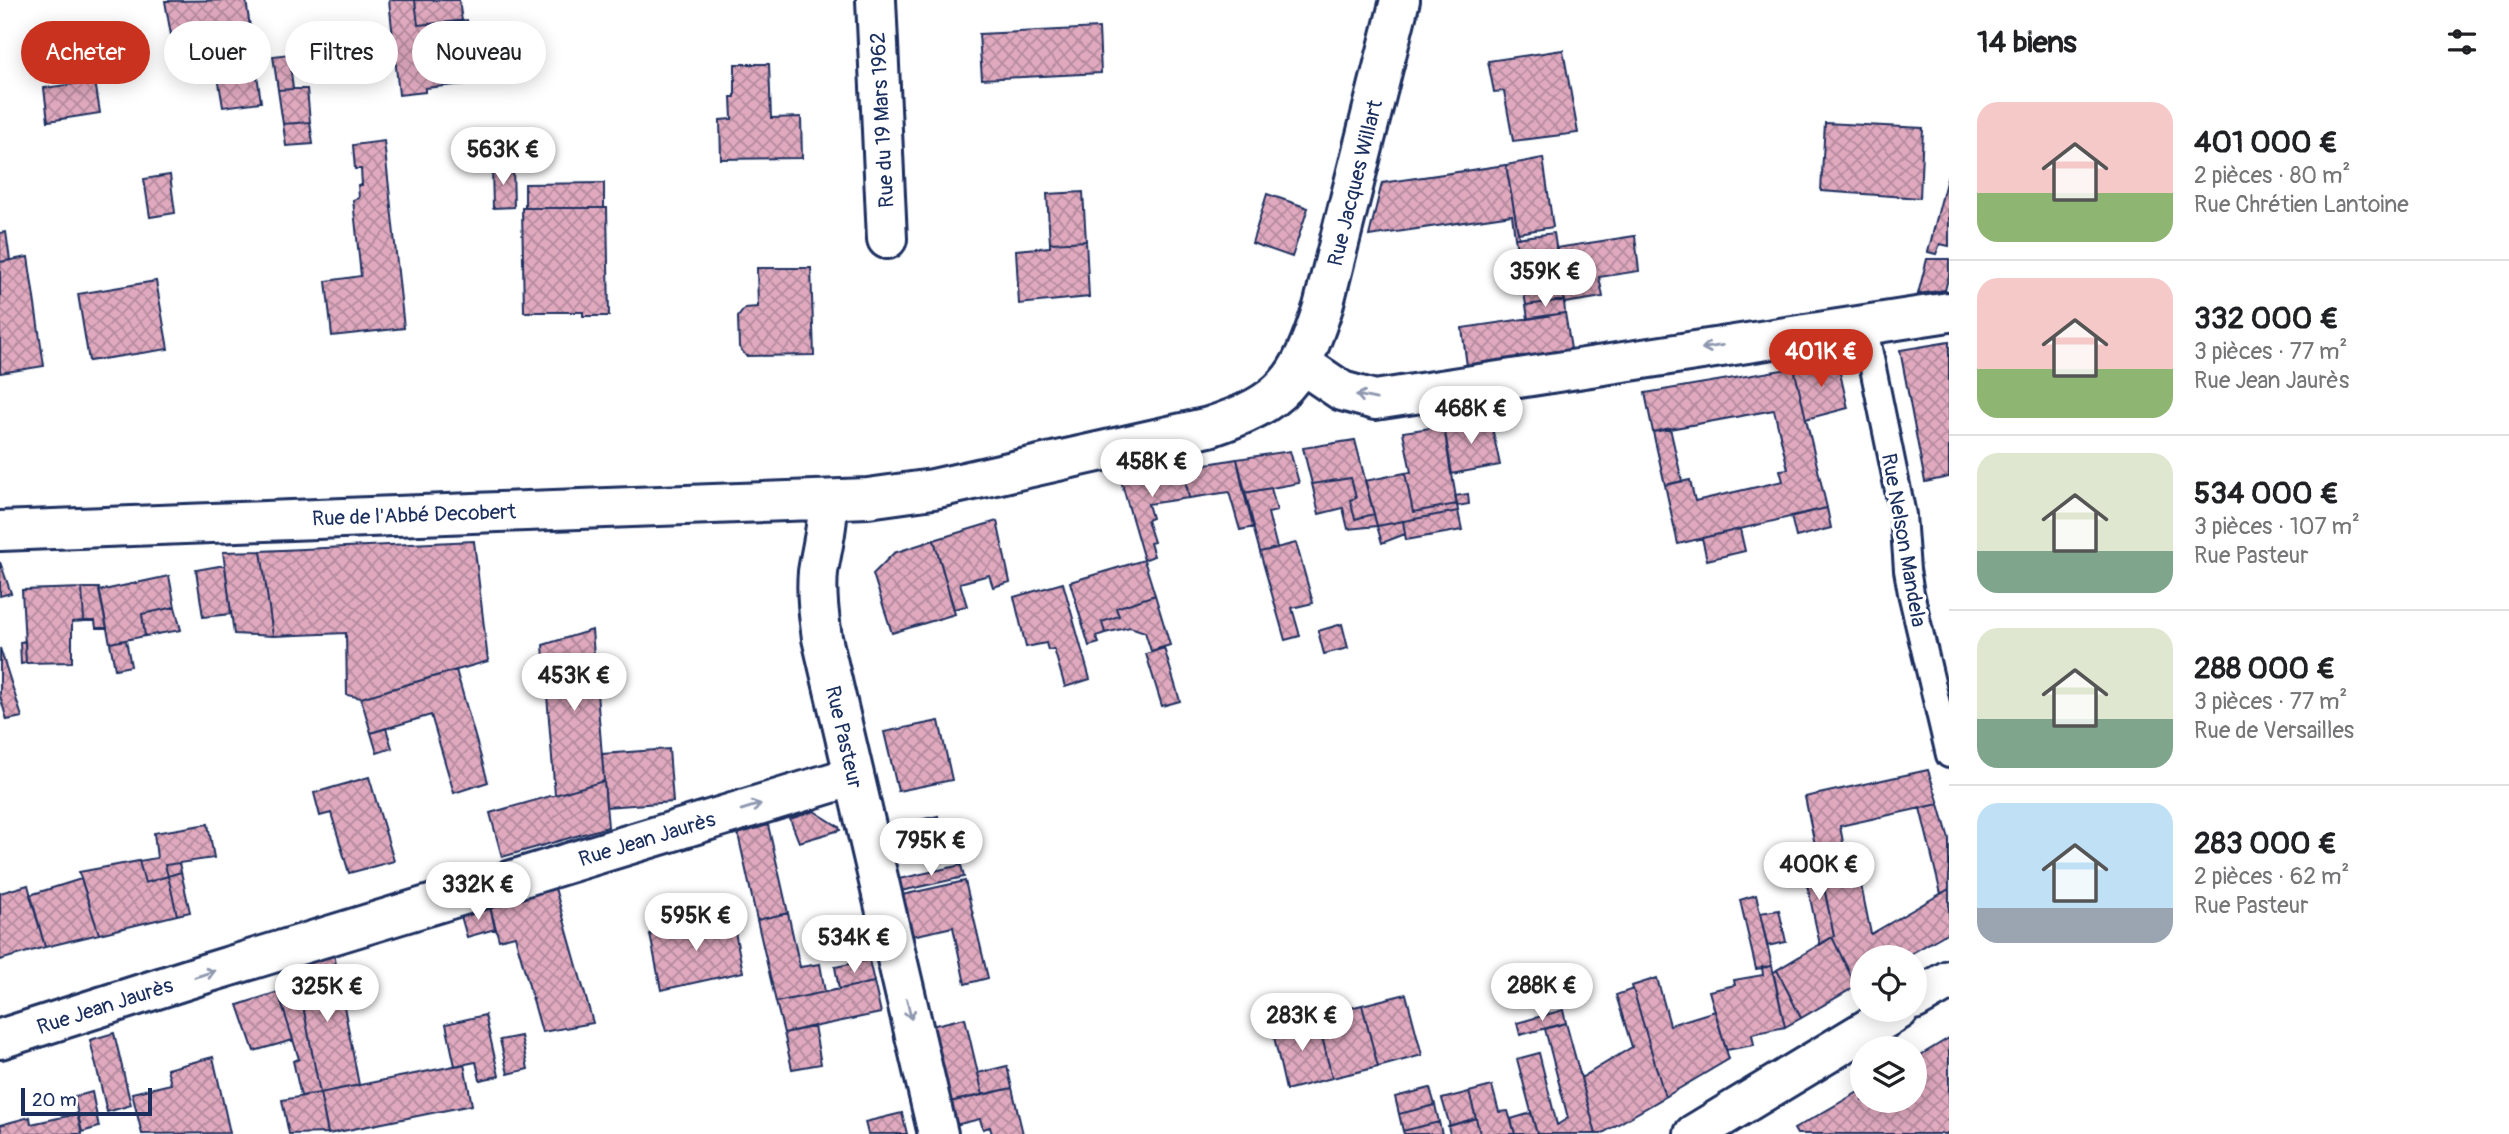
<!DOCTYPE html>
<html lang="fr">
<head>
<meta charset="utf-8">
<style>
  body { margin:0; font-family:Pangolin,sans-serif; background:#f6f6f6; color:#202124; height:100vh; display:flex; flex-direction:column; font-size:26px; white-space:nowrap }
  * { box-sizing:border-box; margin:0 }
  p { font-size:23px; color:#757577 }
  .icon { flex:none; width:38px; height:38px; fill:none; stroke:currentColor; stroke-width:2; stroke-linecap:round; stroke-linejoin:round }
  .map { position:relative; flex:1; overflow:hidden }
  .drawer { display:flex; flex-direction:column; background:#fff; width:560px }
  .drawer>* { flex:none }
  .guide { position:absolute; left:21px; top:21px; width:665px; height:63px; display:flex; gap:14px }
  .tools { position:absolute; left:1850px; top:945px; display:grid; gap:14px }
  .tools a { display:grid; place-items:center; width:77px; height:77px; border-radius:50%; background:#fff; box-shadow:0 4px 18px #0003; font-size:35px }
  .scale { position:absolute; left:21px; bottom:18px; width:131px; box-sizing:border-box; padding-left:7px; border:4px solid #1b2f5e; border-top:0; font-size:19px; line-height:24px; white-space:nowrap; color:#1b2f5e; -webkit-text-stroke:5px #fff; paint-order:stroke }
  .price { position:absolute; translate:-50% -60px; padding:0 16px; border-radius:24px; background:#fff; color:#222; font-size:23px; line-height:46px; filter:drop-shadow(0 2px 4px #0008) }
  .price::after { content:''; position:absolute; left:50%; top:42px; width:21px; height:16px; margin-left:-10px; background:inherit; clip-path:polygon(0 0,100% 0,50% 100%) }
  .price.on { background:#c8321e; color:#fff }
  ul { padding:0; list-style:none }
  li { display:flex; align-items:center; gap:21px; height:175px; padding:0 28px }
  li+li { border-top:2px solid #e0e0e0 }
  li span { display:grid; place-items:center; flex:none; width:196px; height:140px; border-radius:21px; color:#555 }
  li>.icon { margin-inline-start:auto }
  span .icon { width:84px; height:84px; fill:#fffc; stroke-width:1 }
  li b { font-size:30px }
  h2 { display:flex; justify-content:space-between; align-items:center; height:84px; padding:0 28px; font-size:30px }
  .tag { padding:0 24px; border-radius:32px; background:#fff; box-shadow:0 4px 18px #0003; font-size:24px; line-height:63px }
  .tag.on { background:#c8321e; color:#fff }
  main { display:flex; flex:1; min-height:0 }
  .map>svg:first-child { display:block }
  .building { fill:url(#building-cross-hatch); stroke:#1b2f5e; stroke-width:2 }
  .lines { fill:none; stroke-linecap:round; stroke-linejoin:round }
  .lane-casing { stroke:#1b2f5e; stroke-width:30 }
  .street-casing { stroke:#1b2f5e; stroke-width:44 }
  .secondary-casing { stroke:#1b2f5e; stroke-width:44 }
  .lane { stroke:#fff; stroke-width:24 }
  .street { stroke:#fff; stroke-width:38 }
  .secondary { stroke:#fff; stroke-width:38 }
  .oneway { stroke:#8d97ae }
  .labels { text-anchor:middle; stroke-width:7; stroke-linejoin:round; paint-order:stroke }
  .street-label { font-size:21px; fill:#1b2f5e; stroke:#fff }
</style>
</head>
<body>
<main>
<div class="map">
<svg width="1949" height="1134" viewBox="0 0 1949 1134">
  <defs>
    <pattern id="building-cross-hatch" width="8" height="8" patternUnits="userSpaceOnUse" patternTransform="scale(1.75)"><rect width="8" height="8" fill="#e0a9be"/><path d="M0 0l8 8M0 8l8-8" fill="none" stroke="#b58a9e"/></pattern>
  </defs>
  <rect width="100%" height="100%" fill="#fff"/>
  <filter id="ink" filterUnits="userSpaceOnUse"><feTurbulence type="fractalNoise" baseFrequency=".0143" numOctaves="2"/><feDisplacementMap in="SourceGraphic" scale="14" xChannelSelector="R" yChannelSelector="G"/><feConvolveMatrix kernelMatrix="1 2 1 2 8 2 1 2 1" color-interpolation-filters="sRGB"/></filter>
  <g filter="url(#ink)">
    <path class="building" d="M246,0L261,102L223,107L211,34L204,29L171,35L165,1Z
      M389,0H415L418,25L467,20L475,83L425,88V92L399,95Z
      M415,0H459L462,21L418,25Z
      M1099,28L1101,73L982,79L979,34Z
      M1563,50L1578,133L1513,141L1504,91L1494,92L1488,61Z
      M289,54L293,89L278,90L273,56Z
      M735,64H769L771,118L801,117L802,158L721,159L720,120L732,119L731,97H735Z
      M95,81L100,113L48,121L44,88Z
      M293,89H307L310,122L283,124L278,90Z
      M310,122L313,144L286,146L283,124Z
      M1825,123L1923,128L1920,198L1821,191Z
      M384,141L404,328L332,336L326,281L361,276L353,200L359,198L358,185H362L361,169H355L353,145Z
      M1543,158L1553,227L1518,233L1506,165Z
      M1506,165L1519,238H1515L1512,215L1369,236L1382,183Z
      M513,166L514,207L493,208L492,167Z
      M1949,170V246L1940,244L1936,254L1928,252Z
      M170,175L175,213L150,217L144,179Z
      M604,183V208H525V184Z
      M1083,192L1086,241L1050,243L1047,194Z
      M1267,194L1308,208L1292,257L1252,243Z
      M522,208H607L609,316H583V312H524Z
      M6,232L10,260L0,262V233Z
      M1554,233L1564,300L1526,305L1515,238Z
      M1635,236L1639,271L1599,277L1603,297L1564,303L1556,248Z
      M1086,241L1089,297L1019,304L1016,250L1050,247V243Z
      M28,257L44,366L0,373V262Z
      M1927,259H1949V275L1945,290L1918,294Z
      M757,268H811L814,355L746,356L739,347L738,317L745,308L758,307Z
      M156,281L168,349L89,361L78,294Z
      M1564,300L1565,313L1528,319L1526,305Z
      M1565,313L1571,349L1467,366L1462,328Z
      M1949,342V477L1925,482L1900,350Z
      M1837,360L1848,408L1806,419L1794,368Z
      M1794,368L1827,508L1678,544L1665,485L1690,480L1695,501L1783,481L1780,470L1788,469L1774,410L1653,432L1645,393Z
      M1490,418L1500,465L1451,474L1444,426Z
      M1444,426L1457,504L1413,512L1405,473L1411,472L1403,432Z
      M1670,428L1682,481L1665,485L1653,432Z
      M1355,440L1374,514L1355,519L1350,500L1356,498L1351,478L1312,484L1303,448Z
      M1290,451L1299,483L1244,493L1237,459Z
      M1237,459L1254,527L1240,530L1229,492L1189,498L1183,468Z
      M1183,468L1189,498L1148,504L1152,518L1147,520L1154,542L1150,543L1154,556L1144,560L1120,477Z
      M1405,473L1413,512L1457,504L1458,511L1377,526L1365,481Z
      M1351,478L1356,498L1350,500L1355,519L1374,514L1377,526L1348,529L1343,508L1319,514L1312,484Z
      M1271,488L1277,511L1268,513L1277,548L1260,552L1244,493Z
      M1468,494L1469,504L1457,506L1455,496Z
      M1827,508L1831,528L1796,537L1791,516Z
      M1458,511L1462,530L1406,540L1403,521Z
      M997,521L1010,582L993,587L989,575L960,583L967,606L954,609L934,540Z
      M1403,521L1405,534L1382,543L1377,526Z
      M1740,529L1745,551L1707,560L1702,538Z
      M934,540L955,614L892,633L873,574L894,553Z
      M474,541L488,661L361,698L347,695L346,633L273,636L261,551Z
      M1296,543L1313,603L1292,608L1300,636L1285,640L1260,552Z
      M261,551L273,636L234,634L223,552Z
      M1144,560L1155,595L1116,608L1119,616L1102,622L1105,633L1096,636L1099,643L1089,646L1070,582Z
      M0,562L11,593L0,596Z
      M225,565L231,614L203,617L196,570Z
      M169,576L175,607L142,614L145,636L110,643L99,591Z
      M1063,583L1090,679L1065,687L1054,649L1048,650L1046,643L1026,647L1014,597Z
      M82,588H99L107,628H96L95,621H84Z
      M82,588L84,621L72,622V662L26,663L22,590Z
      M1155,595L1170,645L1151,651L1145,632L1130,627L1105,633L1102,622L1119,616L1116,608Z
      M175,607L181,630L145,636L142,614Z
      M1342,624L1348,648L1324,654L1318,631Z
      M592,630L604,781L555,795L543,645Z
      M126,640L131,666L115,669L110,643Z
      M25,641L26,663L21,664L20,642Z
      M0,648L22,717L7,720L0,696Z
      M1164,648L1180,701L1162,706L1146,654Z
      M456,670L488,782L454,793L431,715L371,733L361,698Z
      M939,721L952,780L898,791L884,732Z
      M386,728L392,748L377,753L371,733Z
      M669,749L673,802L606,807L602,754Z
      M1928,770L1939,804L1840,826L1845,853L1854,851L1871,934L1949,889V932L1905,957H1862V982L1856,986L1832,937L1834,936L1805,797Z
      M369,777L394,861L349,873L331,813L320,816L314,793Z
      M604,781L608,827L502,857L490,813Z
      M1939,804L1949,839V889L1941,894L1920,808Z
      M814,811L839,827L840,830L799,842L790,819Z
      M938,816L945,849L894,861L887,827Z
      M208,824L214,858L165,865L168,876L145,883L139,861L157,858L154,833Z
      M768,825L788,913L757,920L738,834Z
      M139,861L145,883L168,876L177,915L99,934L79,872Z
      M1819,862L1834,936L1820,945L1803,865Z
      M179,863L181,872L168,876L165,865Z
      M961,865L964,877L901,891L899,879Z
      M181,872L190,912L177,915L168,876Z
      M81,879L99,934L45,947L30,895Z
      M965,881L988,978L965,984L953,927L912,936L902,895Z
      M28,885L45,947L0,960V893Z
      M555,888L593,1023L542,1032L515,936L499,940L490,907Z
      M1756,895L1772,966L1756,969L1740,900Z
      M490,907L495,929L467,937L461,916Z
      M1779,910L1786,942L1767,946L1760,913Z
      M788,913L800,967L820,964L825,992L776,1002L757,920Z
      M732,917L743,972L661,990L650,934Z
      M1832,937L1856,986L1801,1018L1777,970Z
      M334,954L359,1085L320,1093L295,965Z
      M869,960L874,982L839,989L835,967Z
      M1772,966L1785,1027L1752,1034L1754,1045L1726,1050L1709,991L1735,985L1734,980L1763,975L1762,967Z
      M1777,970L1801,1018L1785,1027L1773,973Z
      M1657,978L1670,1025L1715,1011L1729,1059L1665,1097L1632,986Z
      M874,982L881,1013L784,1033L776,1002Z
      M299,985L320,1093L301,1096L293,1061L299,1059L278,992Z
      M1633,989L1665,1097L1601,1134H1596L1581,1078L1632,1047L1616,995Z
      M278,992L293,1040L254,1051L238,1005Z
      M1406,994L1422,1055L1378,1067L1362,1005Z
      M1362,1005L1378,1067L1332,1078L1317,1016Z
      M1563,1010L1566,1023L1520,1035L1517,1023Z
      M485,1015L499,1076L480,1080L476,1062L455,1066L446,1024Z
      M1317,1016L1332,1078L1286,1090L1272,1028Z
      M965,1018L983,1095L949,1102L931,1026Z
      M1566,1023L1581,1078L1596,1134H1537L1517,1059L1539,1053L1557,1125L1568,1118L1545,1029Z
      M814,1026L821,1064L792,1069L784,1033Z
      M114,1033L131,1105L107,1112L90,1040Z
      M521,1036L528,1069L508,1074L500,1040Z
      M1949,1038V1134H1797L1794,1129L1862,1090V1101H1914V1059Z
      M213,1057L230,1133L142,1134L132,1093L171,1084L167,1069Z
      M464,1064L472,1105L328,1134L320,1093Z
      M1007,1066L1012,1088L983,1095L978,1073Z
      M1492,1086L1499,1112L1508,1111L1515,1134H1480L1469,1092Z
      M1012,1088L1023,1134H992L990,1127L983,1129L980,1119L955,1125L949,1102Z
      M1430,1088L1435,1105L1399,1114L1395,1097Z
      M92,1092L99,1127L82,1132L74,1097Z
      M1469,1092L1476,1118L1450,1126L1442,1099Z
      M320,1093L328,1133L289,1134L282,1100Z
      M1435,1105L1439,1122L1403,1131L1399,1114Z
      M902,1113L907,1134H868L865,1122Z
      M1531,1113L1537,1134H1515L1511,1119Z
      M77,1114L82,1134H2L0,1125L30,1117L31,1124Z
      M1476,1118L1480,1134H1450L1448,1126Z
      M1439,1122L1442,1134H1404L1403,1131Z"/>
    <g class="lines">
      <g class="lane-casing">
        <path id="lane" d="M1864,324L1903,515L1907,570L1911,593L1949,755"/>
      </g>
      <g class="street-casing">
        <path id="street" d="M876,0L887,239
          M1302,364L1342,391L1375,400L1949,312
          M828,501C828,528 822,546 818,572C816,594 819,616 822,638L938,1134
          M0,531L868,498L933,489L1209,427C1285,402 1299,381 1323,307L1400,0
          M0,1039L207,973L854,776"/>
      </g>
      <g class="secondary-casing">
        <path id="secondary" d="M1914,1000L1949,980
          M1694,1134L1899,1010"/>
      </g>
      <use href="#lane" class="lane"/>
      <use href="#street" class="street"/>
      <use href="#secondary" class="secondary"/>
    </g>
    <defs><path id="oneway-shaft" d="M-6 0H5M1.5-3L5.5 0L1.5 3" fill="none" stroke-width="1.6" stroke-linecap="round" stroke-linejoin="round" transform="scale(1.75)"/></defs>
    <g class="oneway">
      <use href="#oneway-shaft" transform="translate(1712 347) rotate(171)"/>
      <use href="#oneway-shaft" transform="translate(1366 397) rotate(-168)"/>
      <use href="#oneway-shaft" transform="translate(751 807) rotate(-17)"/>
      <use href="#oneway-shaft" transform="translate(205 974) rotate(-17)"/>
      <use href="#oneway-shaft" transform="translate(909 1009) rotate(77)"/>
    </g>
  </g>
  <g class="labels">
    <g class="street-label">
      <text transform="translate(882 120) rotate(-93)" y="7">Rue du 19 Mars 1962</text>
      <text transform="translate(1355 183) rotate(-76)" y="7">Rue Jacques Willart</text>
      <text transform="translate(414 515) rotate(-2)" y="7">Rue de l'Abbé Decobert</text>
      <text transform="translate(1904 540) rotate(80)" y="7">Rue Nelson Mandela</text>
      <text transform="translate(844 737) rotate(77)" y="7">Rue Pasteur</text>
      <text transform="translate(647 839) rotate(-17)" y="7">Rue Jean Jaurès</text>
      <text transform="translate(105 1006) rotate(-18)" y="7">Rue Jean Jaurès</text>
    </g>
  </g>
</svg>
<div class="tools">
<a><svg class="icon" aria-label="locate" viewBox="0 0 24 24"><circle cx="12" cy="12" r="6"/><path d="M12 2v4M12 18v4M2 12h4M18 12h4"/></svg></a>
<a><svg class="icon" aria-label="layers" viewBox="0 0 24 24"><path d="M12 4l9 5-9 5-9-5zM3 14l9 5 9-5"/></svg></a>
</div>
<div class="scale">20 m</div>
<b class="price" style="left:503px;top:187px">563K €</b>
<b class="price" style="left:1545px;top:309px">359K €</b>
<b class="price on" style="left:1821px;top:389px">401K €</b>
<b class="price" style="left:1471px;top:446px">468K €</b>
<b class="price" style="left:1152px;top:499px">458K €</b>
<b class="price" style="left:574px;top:713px">453K €</b>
<b class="price" style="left:931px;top:878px">795K €</b>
<b class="price" style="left:1819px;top:902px">400K €</b>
<b class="price" style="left:478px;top:922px">332K €</b>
<b class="price" style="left:696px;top:953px">595K €</b>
<b class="price" style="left:854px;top:975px">534K €</b>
<b class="price" style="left:1542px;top:1023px">288K €</b>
<b class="price" style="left:327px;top:1024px">325K €</b>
<b class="price" style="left:1302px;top:1053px">283K €</b>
<div class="guide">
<a class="tag on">Acheter</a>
<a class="tag">Louer</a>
<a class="tag">Filtres</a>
<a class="tag">Nouveau</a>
</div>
</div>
<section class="drawer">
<h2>14 biens<svg class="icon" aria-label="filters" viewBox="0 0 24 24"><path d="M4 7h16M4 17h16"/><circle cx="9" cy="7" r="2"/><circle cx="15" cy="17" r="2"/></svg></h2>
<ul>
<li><span style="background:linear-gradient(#f6c9c9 65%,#8fb573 0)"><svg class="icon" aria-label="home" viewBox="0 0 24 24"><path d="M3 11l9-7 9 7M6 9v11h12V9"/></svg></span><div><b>401 000 €</b><p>2 pièces · 80 m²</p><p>Rue Chrétien Lantoine</p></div></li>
<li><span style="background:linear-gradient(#f6c9c9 65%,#8fb573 0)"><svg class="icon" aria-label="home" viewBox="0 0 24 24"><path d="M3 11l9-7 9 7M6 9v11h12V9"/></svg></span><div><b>332 000 €</b><p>3 pièces · 77 m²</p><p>Rue Jean Jaurès</p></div></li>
<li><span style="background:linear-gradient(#dfe7d0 70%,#7fa58c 0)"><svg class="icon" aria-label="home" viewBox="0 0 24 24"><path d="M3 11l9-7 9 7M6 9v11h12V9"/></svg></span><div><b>534 000 €</b><p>3 pièces · 107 m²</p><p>Rue Pasteur</p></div></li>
<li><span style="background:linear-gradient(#dfe7d0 65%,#7fa58c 0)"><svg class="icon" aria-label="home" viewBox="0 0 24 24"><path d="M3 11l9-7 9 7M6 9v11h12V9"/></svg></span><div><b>288 000 €</b><p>3 pièces · 77 m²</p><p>Rue de Versailles</p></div></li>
<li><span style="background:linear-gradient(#bfe0f5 75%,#9aa5b1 0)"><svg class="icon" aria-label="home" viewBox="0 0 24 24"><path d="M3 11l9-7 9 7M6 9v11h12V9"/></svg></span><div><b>283 000 €</b><p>2 pièces · 62 m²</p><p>Rue Pasteur</p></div></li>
</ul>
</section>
</main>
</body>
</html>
